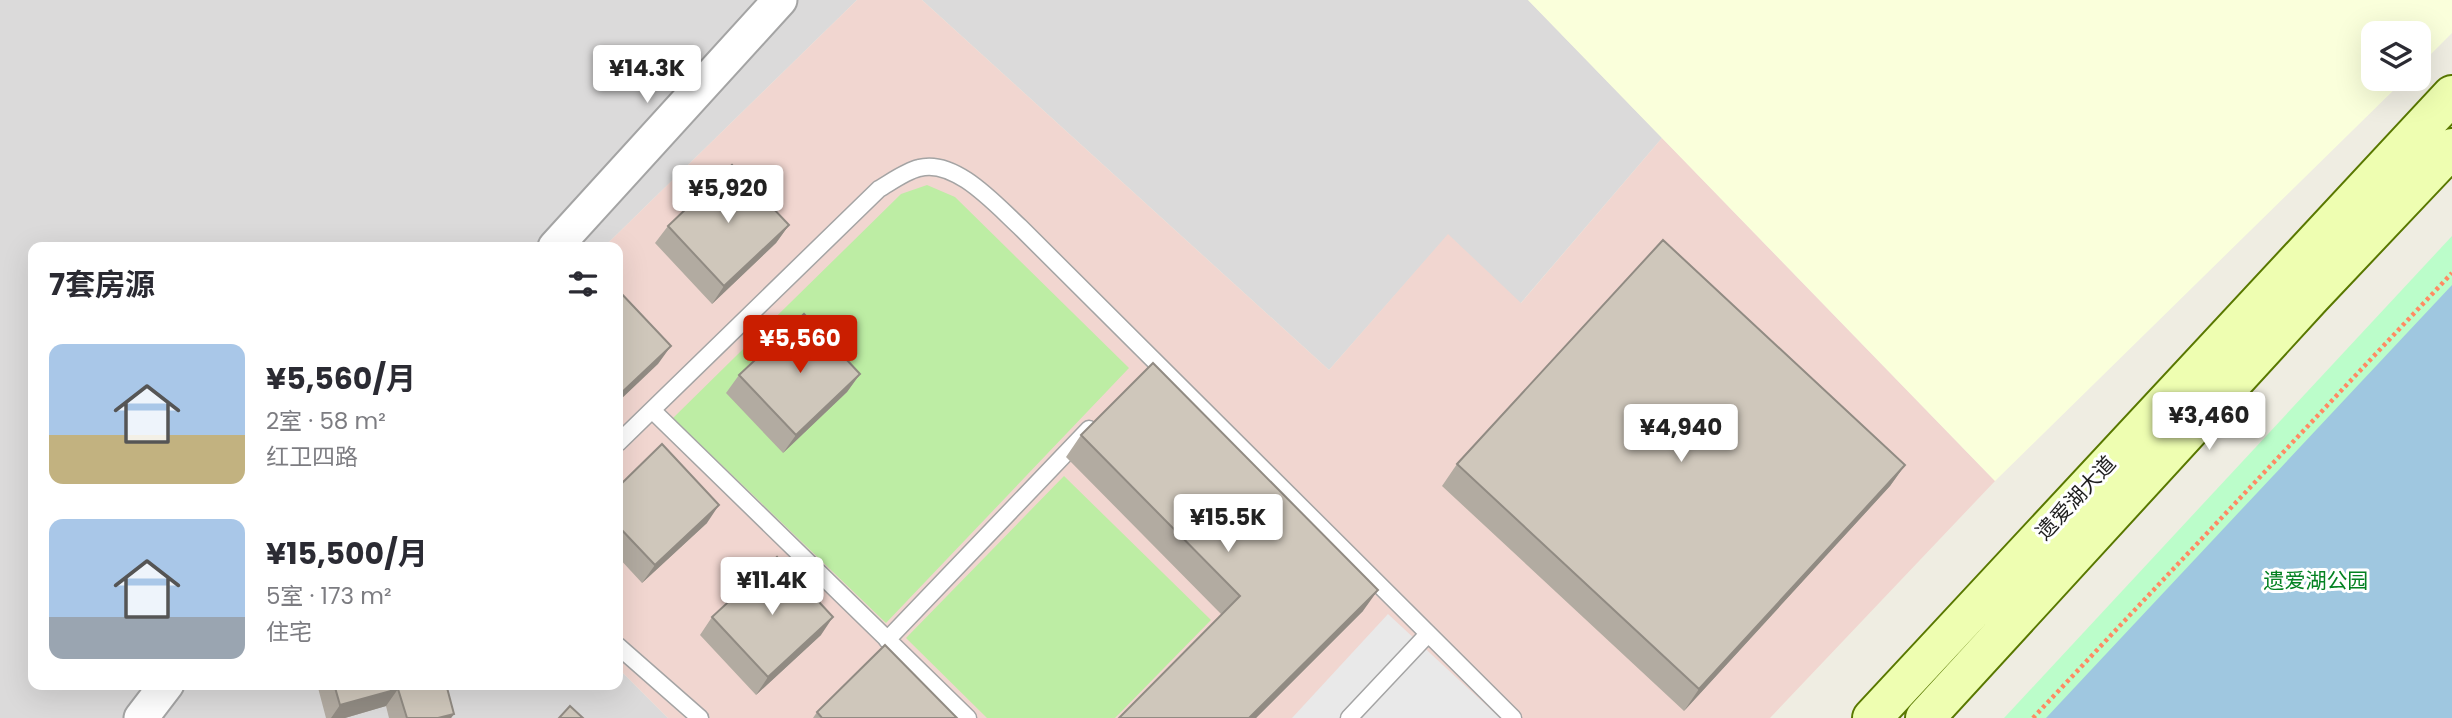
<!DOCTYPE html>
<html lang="zh">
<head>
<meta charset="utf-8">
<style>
  body { margin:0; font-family:Poppins,"Noto Sans SC",sans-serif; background:#f2f2f3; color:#2b2b33; height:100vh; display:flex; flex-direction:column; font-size:26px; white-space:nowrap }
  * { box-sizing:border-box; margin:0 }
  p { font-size:23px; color:#7c7c81 }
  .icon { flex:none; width:38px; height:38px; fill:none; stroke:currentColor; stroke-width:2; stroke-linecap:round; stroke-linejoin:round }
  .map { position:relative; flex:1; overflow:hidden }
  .details { position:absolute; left:28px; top:242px; width:595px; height:448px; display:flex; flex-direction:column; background:#fff; border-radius:14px; box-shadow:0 7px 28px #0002 }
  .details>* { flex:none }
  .buttons { position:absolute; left:2361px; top:21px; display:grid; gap:14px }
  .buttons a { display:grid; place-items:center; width:70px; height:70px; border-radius:14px; background:#fff; box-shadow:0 7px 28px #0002; font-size:35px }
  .price { position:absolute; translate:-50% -60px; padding:0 16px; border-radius:7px; background:#fff; color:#222; font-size:23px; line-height:46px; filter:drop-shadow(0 2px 4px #0008) }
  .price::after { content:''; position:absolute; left:50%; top:42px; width:21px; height:16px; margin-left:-10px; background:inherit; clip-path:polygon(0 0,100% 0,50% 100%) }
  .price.current { background:#ca1e00; color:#fff }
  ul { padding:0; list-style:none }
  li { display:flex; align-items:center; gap:21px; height:175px; padding:0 21px }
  li span { display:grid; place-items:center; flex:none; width:196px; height:140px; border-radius:14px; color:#555 }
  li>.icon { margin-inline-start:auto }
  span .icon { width:84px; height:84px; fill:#fffc; stroke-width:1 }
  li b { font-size:30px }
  h2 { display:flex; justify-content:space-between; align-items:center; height:84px; padding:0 21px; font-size:30px }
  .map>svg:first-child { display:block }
  .residential { fill:#dbdada }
  .commercial { fill:#f1d6d0 }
  .education { fill:#faffdb }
  .grass { fill:#bdeda4 }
  .park { fill:#bbfdca }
  .parking { fill:#e9e9e9 }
  .water { fill:#9fc7e0 }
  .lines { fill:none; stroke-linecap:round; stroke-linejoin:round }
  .lane-casing { stroke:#a4a4a4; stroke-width:19 }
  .street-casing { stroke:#a4a4a4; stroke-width:37 }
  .secondary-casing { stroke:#597800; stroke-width:42 }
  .path { stroke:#ff8a63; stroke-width:4.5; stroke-dasharray:3.5 3.5; stroke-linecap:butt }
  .lane { stroke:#fff; stroke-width:16 }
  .street { stroke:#fff; stroke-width:33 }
  .secondary { stroke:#eefeb1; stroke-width:38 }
  .wall { fill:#b2aba1 }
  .shaded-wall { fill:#918b83 }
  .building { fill:#cfc7bb; stroke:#918b83; stroke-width:2 }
  .labels { text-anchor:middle; stroke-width:6; stroke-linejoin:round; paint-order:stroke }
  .street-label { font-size:21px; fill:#1d1d1d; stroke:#fff }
  .park-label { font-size:21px; fill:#048222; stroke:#fff }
</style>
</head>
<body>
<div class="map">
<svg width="2452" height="718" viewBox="0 0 2452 718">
  <rect width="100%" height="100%" fill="#efede2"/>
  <path class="residential" d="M0,0H857L604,247H33V684H618V668L668,718H0Z
    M922,0H1528L1662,138L1520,304L1448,235L1329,370Z"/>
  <path class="commercial" d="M857,0H922L1329,370L1448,234L1521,303L1662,138L1995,481L1770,718H668L618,668V247H604Z"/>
  <path class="education" d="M1528,0H2452V33L2419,66L2418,33H2373V79H2405L1995,481Z"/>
  <path class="grass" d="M927,185L955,197L1129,368L886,623L673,418L901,194Z
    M1064,476L1211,620L1115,718H987L906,638Z"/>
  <path class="park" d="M2452,236V718H2004Z"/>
  <path class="parking" d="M1388,614L1500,718H1292Z"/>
  <path class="water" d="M2452,285V718H2046Z"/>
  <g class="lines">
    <g class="lane-casing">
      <path id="lane" d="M652,410L968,718
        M618,443L879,189C891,182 906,171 919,168C955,158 996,205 1020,227L1513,718
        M887,640L1089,429
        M618,646L700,718
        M1349,718L1428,634"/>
    </g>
    <g class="street-casing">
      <path id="street" d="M555,247L780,0
        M141,718L167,684"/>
    </g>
    <g class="secondary-casing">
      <path id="secondary" d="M1872,718L2452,95
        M1925,718L2311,297L2452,148"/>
    </g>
    <path class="path" d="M2033,718L2452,273"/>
    <use href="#lane" class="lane"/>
    <use href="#street" class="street"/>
    <use href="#secondary" class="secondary"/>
  </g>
  <path class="wall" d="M789,225L776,243L712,304L655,243L668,226Z
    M860,374L847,392L783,453L726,393L739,375Z
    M1081,435L1363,611L1256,718H1119L1222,615L1066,457Z
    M1457,464L1905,465L1890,486L1684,711L1442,486Z
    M618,487L707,523L642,583L618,557Z
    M712,617L821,635L756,695L700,635Z
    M317,684H446L454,714L451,718H389L386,706L345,718H326Z
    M817,712L957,718H813Z"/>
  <path class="shaded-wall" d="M789,225L776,243L712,304L724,286Z
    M671,346L658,364L618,402V396Z
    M860,374L847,392L783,453L796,435Z
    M1905,465L1890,486L1684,711L1699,689Z
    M719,505L707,523L642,583L655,565Z
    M1378,590L1363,611L1256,718H1249Z
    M833,617L821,635L756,695L768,677Z
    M398,689L386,706L345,718H331L340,705Z
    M454,714L451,718H438Z"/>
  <path class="building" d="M732,165L789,225L724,286L668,226Z
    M1663,240L1905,465L1699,689L1457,464Z
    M618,290L671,346L618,396Z
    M804,314L860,374L796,435L739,375Z
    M1153,363L1378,590L1249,718H1119L1240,596L1081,435Z
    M662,444L719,505L655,565L618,526V487Z
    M777,557L833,617L768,677L712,617Z
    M885,645L957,718H822L817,712Z
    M334,684H446L454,714L438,718H407L398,689L340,705Z
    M570,706L583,718H559Z"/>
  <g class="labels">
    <g class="street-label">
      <text transform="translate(2076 498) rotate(-47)" y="7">遗爱湖大道</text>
    </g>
    <g class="park-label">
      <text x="2316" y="588">遗爱湖公园</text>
    </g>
  </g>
</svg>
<div class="buttons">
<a><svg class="icon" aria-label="layers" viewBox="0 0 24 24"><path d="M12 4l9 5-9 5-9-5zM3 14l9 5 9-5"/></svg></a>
</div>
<b class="price" style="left:647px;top:105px">¥14.3K</b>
<b class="price" style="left:728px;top:225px">¥5,920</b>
<b class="price current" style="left:800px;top:375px">¥5,560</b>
<b class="price" style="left:2209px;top:452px">¥3,460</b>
<b class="price" style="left:1681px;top:464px">¥4,940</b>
<b class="price" style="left:1228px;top:554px">¥15.5K</b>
<b class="price" style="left:772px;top:617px">¥11.4K</b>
<section class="details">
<h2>7套房源<svg class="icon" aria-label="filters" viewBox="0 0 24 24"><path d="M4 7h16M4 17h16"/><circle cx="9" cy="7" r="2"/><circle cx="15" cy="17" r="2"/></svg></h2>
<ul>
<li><span style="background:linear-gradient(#a9c7e8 65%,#c2b280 0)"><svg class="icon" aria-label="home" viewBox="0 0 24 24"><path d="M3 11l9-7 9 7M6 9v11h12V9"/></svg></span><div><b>¥5,560/月</b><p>2室 · 58 m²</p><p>红卫四路</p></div></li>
<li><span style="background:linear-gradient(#a9c7e8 70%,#9aa5b1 0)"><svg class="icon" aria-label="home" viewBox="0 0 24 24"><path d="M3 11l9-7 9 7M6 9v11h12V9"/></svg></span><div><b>¥15,500/月</b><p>5室 · 173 m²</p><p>住宅</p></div></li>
</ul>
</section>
</div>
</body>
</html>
